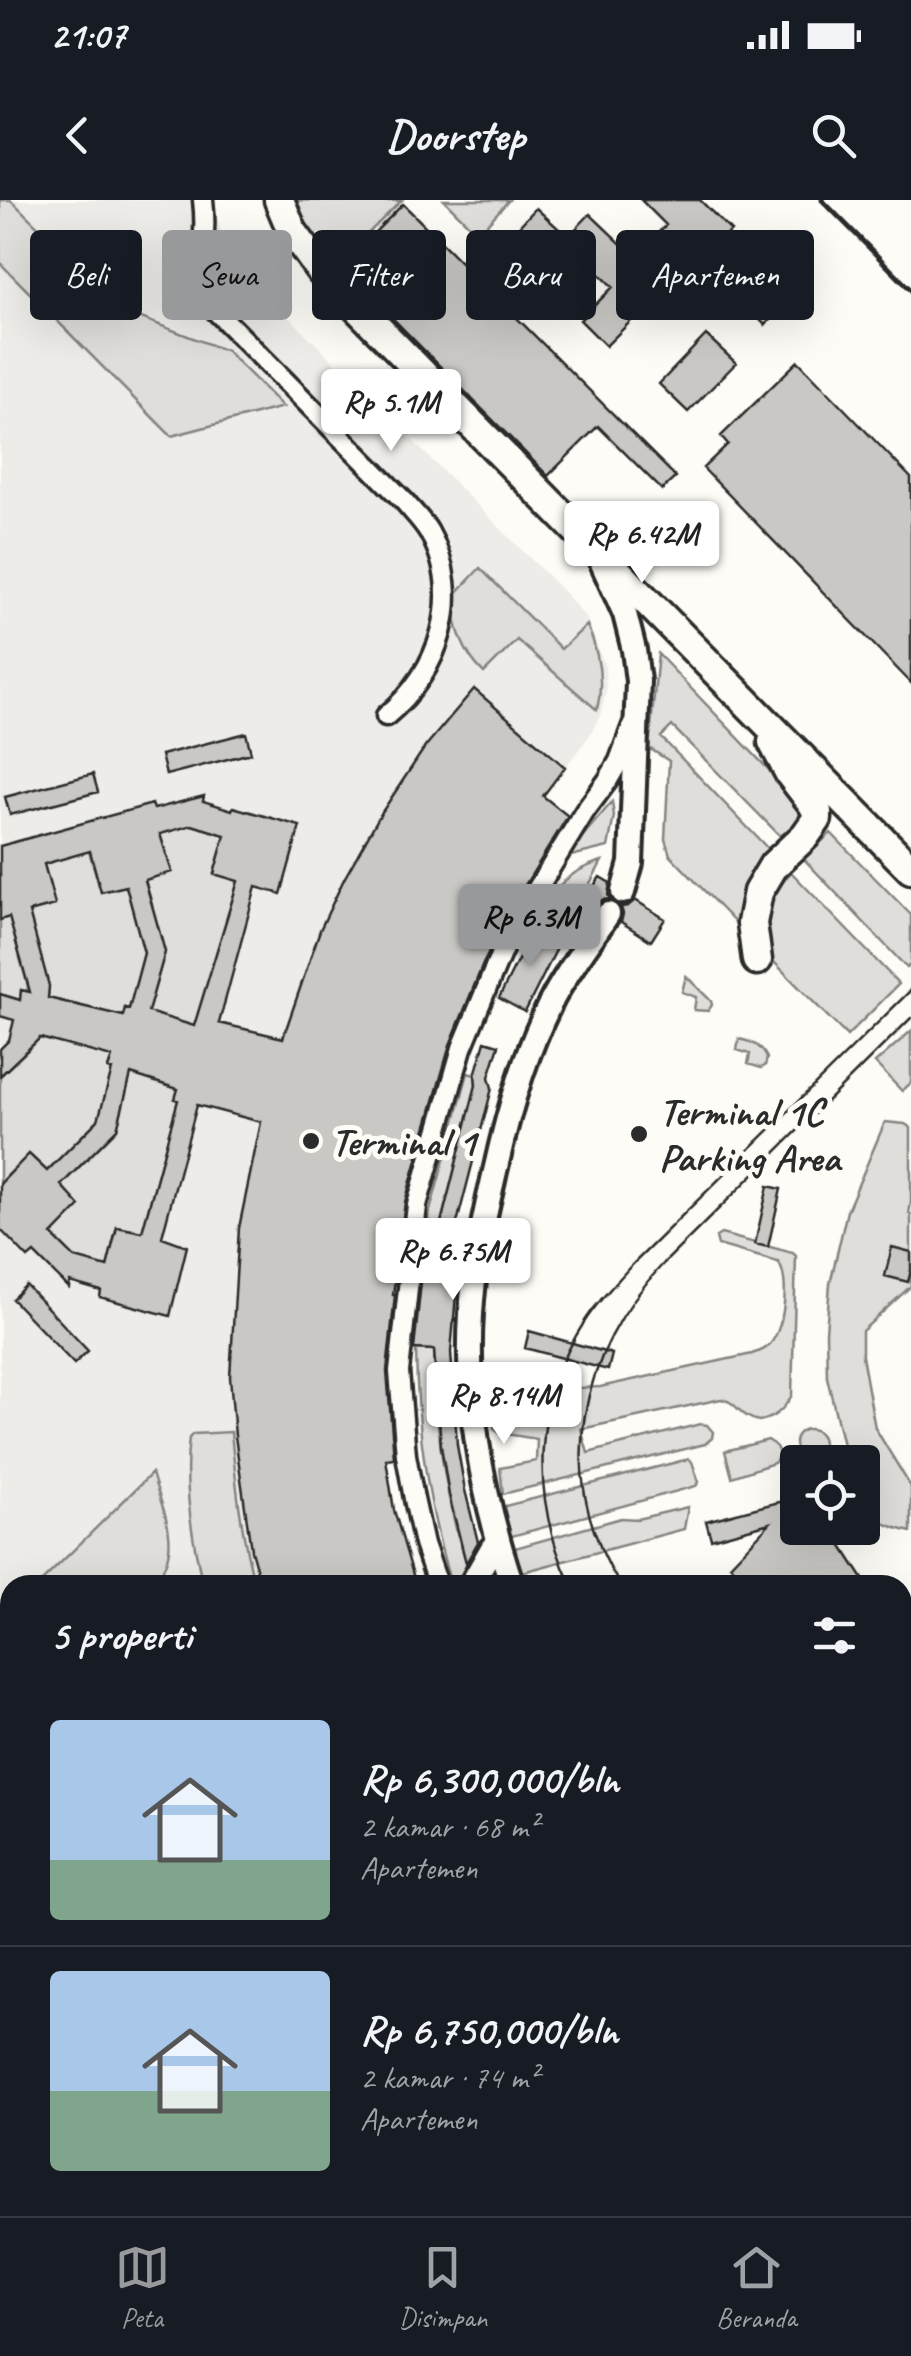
<!DOCTYPE html>
<html lang="id">
<head>
<meta charset="utf-8">
<style>
  body { margin:0; font-family:Caveat,sans-serif; background:#20242c; color:#f1f3f6; height:100vh; display:flex; flex-direction:column; font-size:38px; white-space:nowrap }
  * { box-sizing:border-box; margin:0 }
  p { font-size:32px; color:#9ea1a6 }
  .icon { flex:none; width:55px; height:55px; fill:none; stroke:currentColor; stroke-width:2; stroke-linecap:round; stroke-linejoin:round }
  .map { position:relative; flex:1; overflow:hidden }
  .panel { position:absolute; left:0px; top:1375px; width:912px; height:642px; display:flex; flex-direction:column; background:#171b24; border-radius:30px 30px 0 0; box-shadow:0 10px 40px #0002 }
  .panel>* { flex:none }
  .guide { position:absolute; left:30px; top:30px; width:852px; height:90px; display:flex; gap:20px }
  .buttons { position:absolute; left:780px; top:1245px; display:grid; gap:20px }
  .buttons a { display:grid; place-items:center; width:100px; height:100px; border-radius:10px; background:#171b24; box-shadow:0 10px 40px #0002; font-size:50px }
  .price { position:absolute; translate:-50% -85px; padding:0 22px; border-radius:10px; background:#fff; color:#222; font-size:32px; line-height:65px; filter:drop-shadow(0 2px 5px #0008) }
  .price::after { content:''; position:absolute; left:50%; top:60px; width:30px; height:22px; margin-left:-15px; background:inherit; clip-path:polygon(0 0,100% 0,50% 100%) }
  .price.selected { background:#98999b; color:#111 }
  ul { padding:0; list-style:none }
  li { display:flex; align-items:center; gap:30px; height:250px; padding:0 50px }
  li+li { border-top:2px solid #363941 }
  li span { display:grid; place-items:center; flex:none; width:280px; height:200px; border-radius:10px; color:#555 }
  li>.icon { margin-inline-start:auto }
  span .icon { width:120px; height:120px; fill:#fffc; stroke-width:1 }
  li b { font-size:42px }
  h2 { display:flex; justify-content:space-between; align-items:center; height:120px; padding:0 50px; font-size:42px }
  .pill { padding:0 35px; border-radius:10px; background:#171b24; box-shadow:0 10px 40px #0002; font-size:35px; line-height:90px }
  .pill.selected { background:#98999b; color:#111 }
  .status { display:flex; justify-content:space-between; align-items:center; height:70px; padding:0 50px; background:#171b24; direction:ltr }
  .status svg { height:28px; fill:currentColor }
  header { display:flex; justify-content:space-between; align-items:center; height:130px; padding:0 50px; background:#171b24; font-size:45px; font-weight:800 }
  .dock { display:flex; justify-content:space-around; align-items:center; height:140px; border-top:2px solid #363941; background:#171b24; font-size:28px; color:#9ea1a6 }
  .dock a { display:grid; justify-items:center; gap:5px }
  .dock .selected { color:#98999b }
  .map>svg:first-child { display:block }
  .built { fill:#edece8 }
  .green { fill:#dfdeda; stroke:#858482; stroke-width:2.5 }
  .building { fill:#c9c8c4; stroke:#2b2b2b; stroke-width:2.5; fill-rule:evenodd }
  .lines { fill:none; stroke-linecap:round; stroke-linejoin:round }
  .minor-casing { stroke:#2b2b2b; stroke-width:25 }
  .tertiary-casing { stroke:#2b2b2b; stroke-width:30 }
  .primary-casing { stroke:#2b2b2b; stroke-width:35 }
  .minor { stroke:#fdfcf7; stroke-width:18 }
  .tertiary { stroke:#fdfcf7; stroke-width:22 }
  .primary { stroke:#fdfcf7; stroke-width:28 }
  .tram { stroke:#2b2b2b; stroke-width:2.5 }
  .rail { stroke:#2b2b2b; stroke-width:5 }
  .poi-dot { fill:#2b2b2b; stroke:#fdfcf7; stroke-width:4 }
  .labels { text-anchor:middle; stroke-width:10; stroke-linejoin:round; paint-order:stroke }
  .poi-label { font-size:40px; font-weight:bold; fill:#2b2b2b; stroke:#fdfcf7; text-anchor:start }
</style>
</head>
<body>
<div class="status"><b>21:07</b><svg viewBox="0 0 49 12"><path d="M0 12V9h3v3zM5 12V6h3v6zM10 12V3h3v9zM15 12V0h3v12zM26 1h20v11H26zM47 4h2v5h-2z"/></svg></div>
<header><svg class="icon" aria-label="back" viewBox="0 0 24 24"><path d="M15 5l-7 7 7 7"/></svg>Doorstep<svg class="icon" aria-label="search" viewBox="0 0 24 24"><circle cx="10" cy="10" r="6"/><path d="M15 15l6 6"/></svg></header>
<div class="map">
<svg width="911" height="2016" viewBox="0 0 911 2016">
  <rect width="100%" height="100%" fill="#fdfcf7"/>
  <filter id="ink" filterUnits="userSpaceOnUse"><feTurbulence type="fractalNoise" baseFrequency=".01" numOctaves="2"/><feDisplacementMap in="SourceGraphic" scale="20" xChannelSelector="R" yChannelSelector="G"/><feConvolveMatrix kernelMatrix="1 2 1 2 8 2 1 2 1" color-interpolation-filters="sRGB"/></filter>
  <g filter="url(#ink)">
    <path class="built" d="M0,0H212L221,32L219,47L566,394L587,419L605,467L606,491L601,513L590,535L543,596L475,659L342,1265L386,1259L394,1310L416,1385H10V2008H902L903,1909L911,1912V2016H0Z"/>
    <path class="green" d="M0,0H11L108,96L141,118L227,151L283,207L171,236L0,63Z
      M292,0L377,2L402,0L332,69L306,31Z
      M444,0H509L478,34Z
      M480,368L561,449L587,425C599,453 604,481 597,510L517,440L484,473C462,452 455,427 452,398Z
      M658,454L811,614L786,642L672,526L661,537L772,653L744,732L670,655L665,639L669,561L649,548Z
      M612,602L614,616L608,647L571,656L570,651Z
      M192,625L225,635L214,674L238,681L194,826L148,812L165,752L145,680L171,672L160,634Z
      M831,633L911,715V764L907,768L803,658Z
      M89,651L101,692L126,686L144,753L129,809L125,808L123,816L48,798L49,786L29,712L55,704L44,664Z
      M602,661L582,698L564,688L549,709L544,706C559,682 575,669 602,661Z
      M791,672L899,784L847,836L766,754L763,706Z
      M9,717L28,787L27,791L21,790L20,800L0,794V720Z
      M686,776L711,801L712,805L708,811L694,810L696,797L682,792Z
      M911,831V883L902,891L875,863Z
      M35,836L112,857L108,868L112,870L99,920L47,971L29,954L0,983V876L34,844Z
      M739,839C752,842 761,845 767,858L765,866L761,868L748,864L750,854L737,850Z
      M468,873L475,875L476,885L440,1026L443,1048L440,1074L422,1072L430,1011Z
      M131,874L178,889L175,899L178,900L142,1032L117,1027L107,1067L75,1058L52,1035L80,1006L61,985L117,929Z
      M885,922L905,924L911,928V1002L909,1014L911,1015V1086L862,1131V1156L875,1228L911,1287V1332C863,1321 863,1308 862,1262H847L827,1177L826,1132L830,1084L847,1011Z
      M721,1034L793,1053L796,1056L792,1195C785,1208 774,1219 759,1221C739,1217 737,1201 721,1199L581,1229L588,1253L700,1224L707,1225L713,1232L712,1238L705,1244L503,1294L500,1268L536,1261L537,1239L500,1233L494,1229L491,1192L600,1187L752,1154C757,1152 763,1151 767,1147C784,1134 791,1079 778,1062L718,1045L716,1037Z
      M416,1149L434,1150C435,1214 442,1278 459,1340C464,1358 472,1366 463,1385H451C428,1305 417,1232 416,1149Z
      M795 1243a14 14 0 1 1 28 0a14 14 0 1 1-28 0Z
      M231,1232C236,1284 241,1335 255,1385H203C192,1339 183,1285 189,1238L193,1234Z
      M768,1240C778,1246 782,1254 774,1263L732,1277L725,1251Z
      M689,1259L692,1262L699,1282L696,1286L512,1336L508,1333L502,1310L505,1306Z
      M152,1273C164,1316 184,1346 153,1385H38Z
      M688,1307L684,1329L519,1373L512,1351L515,1348L621,1318L637,1319Z
      M204,2008H312L303,2016H202Z
      M372,2008H476L478,2016H374Z
      M497,2008H583L574,2016H499Z"/>
    <path class="building" d="M641,0H700L731,31L727,35L791,99L765,125L701,61L694,68L689,63L606,146L580,120L613,87L565,40L590,14L639,61L664,36L659,32L666,25Z
      M403,4L676,277L662,290L598,226L548,276L341,66Z
      M536,8L559,29L532,57L510,36Z
      M706,135L736,163L688,212L659,184Z
      M798,161L911,278V483L703,268L728,244L721,236Z
      M474,489L565,567L543,596L568,616L517,698L483,764L450,845L405,1002L393,1095H395L387,1171L394,1258L386,1259L394,1310L416,1385H261L251,1350L235,1236L230,1177L239,1028L261,922L197,905L162,1037L187,1046L170,1116L100,1097L101,1091L70,1082L69,1088L34,1053L28,1058L0,1029V984L29,954L47,971L98,920L112,870L108,869L112,857L40,838L0,876V849L9,840L14,820L0,816V794L20,800L21,790L30,792L9,717L0,720V646L152,604L154,609L204,596L203,601L232,610L233,607L300,626L281,694L256,687L219,823L283,838L320,730L344,679L380,615L425,547ZM192,625L225,635L214,674L238,681L194,826L148,812L165,752L145,680L172,672L160,634ZM90,651L101,692L126,686L144,753L129,809L125,808L123,816L48,798L49,786L29,712L55,705L44,664ZM131,874L178,889L175,899L178,900L142,1032L117,1027L107,1067L75,1058L52,1035L80,1006L61,985L117,929Z
      M246,533L251,553L166,575L161,555Z
      M93,574L98,592L10,615L5,597Z
      M600,677L610,683L608,695L610,699L602,700L596,706L585,699Z
      M635,700L665,719L651,741L621,722L623,714L621,707L628,706Z
      M535,726L561,740L525,812L499,798Z
      M485,841L499,845L489,877L492,888L456,1027L460,1049L451,1152L457,1245L465,1290L478,1342L466,1363L449,1295L441,1246L434,1150L414,1149L422,1072L440,1074L443,1048L440,1027L476,885L475,875Z
      M768,986L781,989L768,1047L755,1044Z
      M892,1047L911,1052V1070L908,1082L885,1076Z
      M26,1085L88,1151L74,1164L12,1099Z
      M529,1131L612,1154L608,1170L525,1148Z
      M779,1302L798,1305V1328H830L867,1385H748L730,1365L770,1323L711,1339L706,1321Z"/>
    <g class="lines">
      <g class="minor-casing">
        <path id="minor" d="M203,0C207,34 202,56 193,88L404,301C412,311 422,320 429,332C465,396 440,472 386,516
          M438,1385L424,1344L414,1299L406,1255L399,1172L417,1005L462,848L502,751L528,704L585,611L608,580L619,561L632,526
          M902,1879L911,1883"/>
      </g>
      <g class="tertiary-casing">
        <path id="tertiary" d="M602,363L625,414L634,450L638,481L631,663L623,692
          M471,1385L492,1348L498,1343
          M512,1385C483,1298 465,1206 471,1114C474,1063 485,1013 497,963C509,909 525,854 550,804C566,772 589,743 608,714
          M902,1800L911,1804"/>
      </g>
      <g class="primary-casing">
        <path id="primary" d="M279,0L292,31L321,71L911,669
          M757,760L752,723L758,692L774,665L805,636L817,619V612L813,604L790,574L773,542"/>
      </g>
      <use href="#minor" class="minor"/>
      <use href="#tertiary" class="tertiary"/>
      <use href="#primary" class="primary"/>
      <path class="tram" d="M571,1385C530,1299 532,1202 585,1121C597,1102 614,1085 629,1068L911,790
        M620,1385C552,1275 579,1153 664,1063L911,818
        M902,1683L911,1691"/>
      <path class="rail" d="M822,0L911,90"/>
    </g>
  </g>
  <g class="poi-dot">
    <circle cx="639" cy="934" r="10"/>
    <circle cx="311" cy="941" r="10"/>
  </g>
  <g class="labels">
    <g class="poi-label">
      <text x="659" y="925">Terminal 1C<tspan x="659" dy="46">Parking Area</tspan></text>
      <text x="331" y="955">Terminal 1</text>
    </g>
  </g>
</svg>
<div class="buttons">
<a><svg class="icon" aria-label="locate" viewBox="0 0 24 24"><circle cx="12" cy="12" r="6"/><path d="M12 2v4M12 18v4M2 12h4M18 12h4"/></svg></a>
</div>
<b class="price" style="left:391px;top:254px">Rp 5.1M</b>
<b class="price" style="left:642px;top:386px">Rp 6.42M</b>
<b class="price selected" style="left:530px;top:769px">Rp 6.3M</b>
<b class="price" style="left:453px;top:1103px">Rp 6.75M</b>
<b class="price" style="left:504px;top:1247px">Rp 8.14M</b>
<div class="guide">
<a class="pill">Beli</a>
<a class="pill selected">Sewa</a>
<a class="pill">Filter</a>
<a class="pill">Baru</a>
<a class="pill">Apartemen</a>
</div>
<section class="panel">
<h2>5 properti<svg class="icon" aria-label="filters" viewBox="0 0 24 24"><path d="M4 7h16M4 17h16"/><circle cx="9" cy="7" r="2"/><circle cx="15" cy="17" r="2"/></svg></h2>
<ul>
<li><span style="background:linear-gradient(#a9c7e8 70%,#7fa58c 0)"><svg class="icon" aria-label="home" viewBox="0 0 24 24"><path d="M3 11l9-7 9 7M6 9v11h12V9"/></svg></span><div><b>Rp 6,300,000/bln</b><p>2 kamar · 68 m²</p><p>Apartemen</p></div></li>
<li><span style="background:linear-gradient(#a9c7e8 60%,#7fa58c 0)"><svg class="icon" aria-label="home" viewBox="0 0 24 24"><path d="M3 11l9-7 9 7M6 9v11h12V9"/></svg></span><div><b>Rp 6,750,000/bln</b><p>2 kamar · 74 m²</p><p>Apartemen</p></div></li>
</ul>
</section>
</div>
<nav class="dock">
<a class="selected"><svg class="icon" aria-label="map" viewBox="0 0 24 24"><path d="M3 6l6-2 6 2 6-2v14l-6 2-6-2-6 2zM9 4v14M15 6v14"/></svg>Peta</a>
<a><svg class="icon" aria-label="saved" viewBox="0 0 24 24"><path d="M7 4h10v16l-5-4-5 4z"/></svg>Disimpan</a>
<a><svg class="icon" aria-label="home" viewBox="0 0 24 24"><path d="M3 11l9-7 9 7M6 9v11h12V9"/></svg>Beranda</a>
</nav>
</body>
</html>
